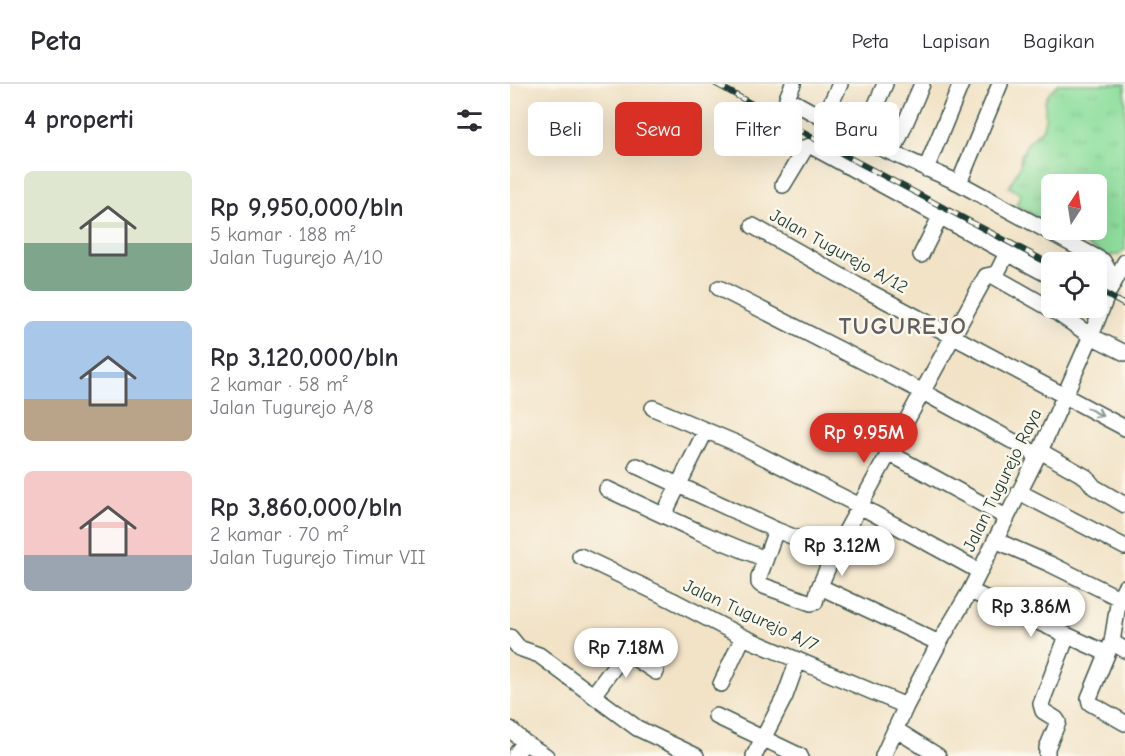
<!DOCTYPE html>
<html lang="id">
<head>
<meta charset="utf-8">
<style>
  body { margin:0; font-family:"Comic Neue",sans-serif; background:#f2f2f3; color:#2b2b33; height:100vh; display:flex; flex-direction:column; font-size:22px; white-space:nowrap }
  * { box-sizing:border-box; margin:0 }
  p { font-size:20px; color:#7c7c81 }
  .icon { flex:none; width:33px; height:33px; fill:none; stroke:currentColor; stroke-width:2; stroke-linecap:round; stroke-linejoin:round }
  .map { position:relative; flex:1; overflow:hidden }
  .panel { display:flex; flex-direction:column; background:#fff; width:510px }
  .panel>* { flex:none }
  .top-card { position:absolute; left:18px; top:18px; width:507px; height:54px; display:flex; gap:12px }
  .needle { width:39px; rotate:12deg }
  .fabs { position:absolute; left:531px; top:90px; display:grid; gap:12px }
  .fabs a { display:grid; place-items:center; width:66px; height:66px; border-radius:9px; background:#fff; box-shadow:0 6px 24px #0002; font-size:30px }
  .price { position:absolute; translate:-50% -51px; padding:0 14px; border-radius:21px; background:#fff; color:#222; font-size:20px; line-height:39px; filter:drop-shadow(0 2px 3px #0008) }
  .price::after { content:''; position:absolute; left:50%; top:36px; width:18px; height:14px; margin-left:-9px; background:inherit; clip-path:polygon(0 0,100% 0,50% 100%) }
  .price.on { background:#d93025; color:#fff }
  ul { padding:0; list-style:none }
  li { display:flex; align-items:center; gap:18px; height:150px; padding:0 24px }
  li span { display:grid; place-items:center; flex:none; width:168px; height:120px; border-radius:9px; color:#555 }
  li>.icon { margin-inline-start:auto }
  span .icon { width:72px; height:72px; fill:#fffc; stroke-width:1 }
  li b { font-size:26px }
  h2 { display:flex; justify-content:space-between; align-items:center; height:72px; padding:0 24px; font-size:26px }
  .tag { padding:0 21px; border-radius:9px; background:#fff; box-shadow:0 6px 24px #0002; font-size:21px; line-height:54px }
  .tag.on { background:#d93025; color:#fff }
  header { display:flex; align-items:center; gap:36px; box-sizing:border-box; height:84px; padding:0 30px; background:#fff; border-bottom:2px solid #e1e1e2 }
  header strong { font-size:28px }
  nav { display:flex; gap:33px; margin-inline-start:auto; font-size:21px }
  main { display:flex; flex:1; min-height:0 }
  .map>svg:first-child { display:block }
  .grass { fill:url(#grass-tufts); stroke:#578e69; stroke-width:1.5 }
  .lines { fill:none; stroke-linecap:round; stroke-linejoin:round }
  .minor-casing { stroke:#3f564a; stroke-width:18 }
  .minor { stroke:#fff; stroke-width:15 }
  .rail-casing { stroke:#1f3d34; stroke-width:6 }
  .rail { stroke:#fbf7ec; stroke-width:4; stroke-dasharray:11; stroke-linecap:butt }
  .oneway { stroke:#8f9e9a }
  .labels { text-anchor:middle; stroke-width:5; stroke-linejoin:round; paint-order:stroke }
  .street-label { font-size:18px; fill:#1f3d34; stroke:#fbf7ec }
  .district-label { font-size:24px; font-weight:bold; letter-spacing:1.5px; fill:#5f5e60; stroke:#fbf7ec }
</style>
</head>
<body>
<header>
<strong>Peta</strong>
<nav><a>Peta</a><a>Lapisan</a><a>Bagikan</a></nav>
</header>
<main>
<section class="panel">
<h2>4 properti<svg class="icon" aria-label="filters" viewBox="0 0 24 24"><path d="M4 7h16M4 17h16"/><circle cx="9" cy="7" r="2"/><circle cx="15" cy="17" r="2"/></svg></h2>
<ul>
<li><span style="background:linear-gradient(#dfe7d0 60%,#7fa58c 0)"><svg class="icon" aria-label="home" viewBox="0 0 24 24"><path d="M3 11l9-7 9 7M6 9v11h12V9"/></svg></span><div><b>Rp 9,950,000/bln</b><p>5 kamar · 188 m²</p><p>Jalan Tugurejo A/10</p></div></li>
<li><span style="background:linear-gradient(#a9c7e8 65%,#b9a48a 0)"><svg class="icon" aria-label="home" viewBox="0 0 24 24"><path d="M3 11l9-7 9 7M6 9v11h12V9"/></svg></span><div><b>Rp 3,120,000/bln</b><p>2 kamar · 58 m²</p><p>Jalan Tugurejo A/8</p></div></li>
<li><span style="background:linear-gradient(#f6c9c9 70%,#9aa5b1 0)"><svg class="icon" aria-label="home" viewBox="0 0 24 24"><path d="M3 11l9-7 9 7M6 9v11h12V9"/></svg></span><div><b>Rp 3,860,000/bln</b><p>2 kamar · 70 m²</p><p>Jalan Tugurejo Timur VII</p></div></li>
</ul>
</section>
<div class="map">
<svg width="615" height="672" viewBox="0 0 615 672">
  <defs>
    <pattern id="grass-tufts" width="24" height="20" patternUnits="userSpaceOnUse" patternTransform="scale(1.5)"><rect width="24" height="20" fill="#8fdf9e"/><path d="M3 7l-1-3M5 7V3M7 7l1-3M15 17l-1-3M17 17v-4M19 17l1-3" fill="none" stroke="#7bc089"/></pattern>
  </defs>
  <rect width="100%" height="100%" fill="#fbf7ec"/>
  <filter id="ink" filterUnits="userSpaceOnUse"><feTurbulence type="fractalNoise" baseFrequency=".0167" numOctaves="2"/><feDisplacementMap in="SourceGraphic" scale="12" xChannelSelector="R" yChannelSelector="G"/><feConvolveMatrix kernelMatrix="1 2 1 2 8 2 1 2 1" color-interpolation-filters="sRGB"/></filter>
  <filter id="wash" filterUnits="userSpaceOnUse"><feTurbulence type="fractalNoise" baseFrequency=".008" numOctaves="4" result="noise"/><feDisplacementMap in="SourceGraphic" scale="24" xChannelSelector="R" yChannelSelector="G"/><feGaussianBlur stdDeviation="1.35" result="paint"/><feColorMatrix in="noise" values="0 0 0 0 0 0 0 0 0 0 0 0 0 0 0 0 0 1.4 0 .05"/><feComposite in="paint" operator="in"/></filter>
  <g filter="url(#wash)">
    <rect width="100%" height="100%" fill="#f2e3c7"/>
    <path class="grass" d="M548,0H615V166L608,171L597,172L550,146H586V100H542L541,141L506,121L511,110L499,103L510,82L511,72L517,60L533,44L535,35V17L539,9Z"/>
  </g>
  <g filter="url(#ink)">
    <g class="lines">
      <g class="minor-casing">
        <path id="minor" d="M283,0L277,14L280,16L351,55L449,99L593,177L604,196
          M314,34L330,0
          M351,55L375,0
          M383,68L412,0
          M416,85L451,0
          M449,99L490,0
          M273,101L296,63L301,62L497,169
          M243,142L354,205L615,344
          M411,171L430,133
          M485,193L497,169L542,193
          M209,204L413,308L528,371
          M143,324L228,360L350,422L469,487
          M530,367L576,393L584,403L615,421
          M379,369L496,433
          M127,382L266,446L324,469
          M97,405L189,448L255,475
          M509,408L615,463
          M154,430L196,346
          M266,446L249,493V499L251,501L301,519L305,518L309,504L317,506L429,559
          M485,456L540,480L609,514
          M70,472L162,516L233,553L396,622
          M615,503L609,514L602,558L579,614L580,619L615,639
          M309,504L324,469L476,192L481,191L485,193L543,226L581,252L615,269
          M460,507L596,569
          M0,553L9,564L29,571L127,644L186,672
          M602,558L615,566
          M115,568L146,588
          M211,600L233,553
          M84,610L121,560
          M206,632L290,672
          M0,645L14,658L36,672
          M385,645L428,672
          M5,672L14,658
          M244,672L275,612L288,576
          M373,672L396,622L429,559L460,507L530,367L581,252L597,211L615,178
          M537,672V664L548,638L546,635L533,627L531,620L557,552"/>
      </g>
      <use href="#minor" class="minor"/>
      <g class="rail-casing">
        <path id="rail" d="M206,0L323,65L542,181
          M586,205L615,221"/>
      </g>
      <use href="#rail" class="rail"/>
    </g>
    <defs><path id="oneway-shaft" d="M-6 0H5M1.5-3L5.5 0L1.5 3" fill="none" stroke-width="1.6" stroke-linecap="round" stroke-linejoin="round" transform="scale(1.5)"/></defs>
    <use class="oneway" href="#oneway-shaft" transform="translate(585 328) rotate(28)"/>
  </g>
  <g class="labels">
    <g class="street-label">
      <text transform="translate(329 167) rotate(29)" y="6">Jalan Tugurejo A/12</text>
      <text transform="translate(492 396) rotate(-64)" y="6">Jalan Tugurejo Raya</text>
      <text transform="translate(241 531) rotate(25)" y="6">Jalan Tugurejo A/7</text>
    </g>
    <g class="district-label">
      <text x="393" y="250">TUGUREJO</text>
    </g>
  </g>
</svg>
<div class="fabs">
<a><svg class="needle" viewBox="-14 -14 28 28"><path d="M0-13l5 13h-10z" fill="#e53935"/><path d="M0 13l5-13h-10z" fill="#7c7c81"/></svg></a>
<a><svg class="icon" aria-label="locate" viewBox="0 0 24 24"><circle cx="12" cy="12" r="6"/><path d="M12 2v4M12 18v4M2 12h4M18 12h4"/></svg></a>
</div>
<b class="price on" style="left:354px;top:380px">Rp 9.95M</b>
<b class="price" style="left:332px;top:493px">Rp 3.12M</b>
<b class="price" style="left:521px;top:554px">Rp 3.86M</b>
<b class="price" style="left:116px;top:595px">Rp 7.18M</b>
<div class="top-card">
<a class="tag">Beli</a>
<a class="tag on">Sewa</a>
<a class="tag">Filter</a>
<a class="tag">Baru</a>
</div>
</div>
</main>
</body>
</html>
